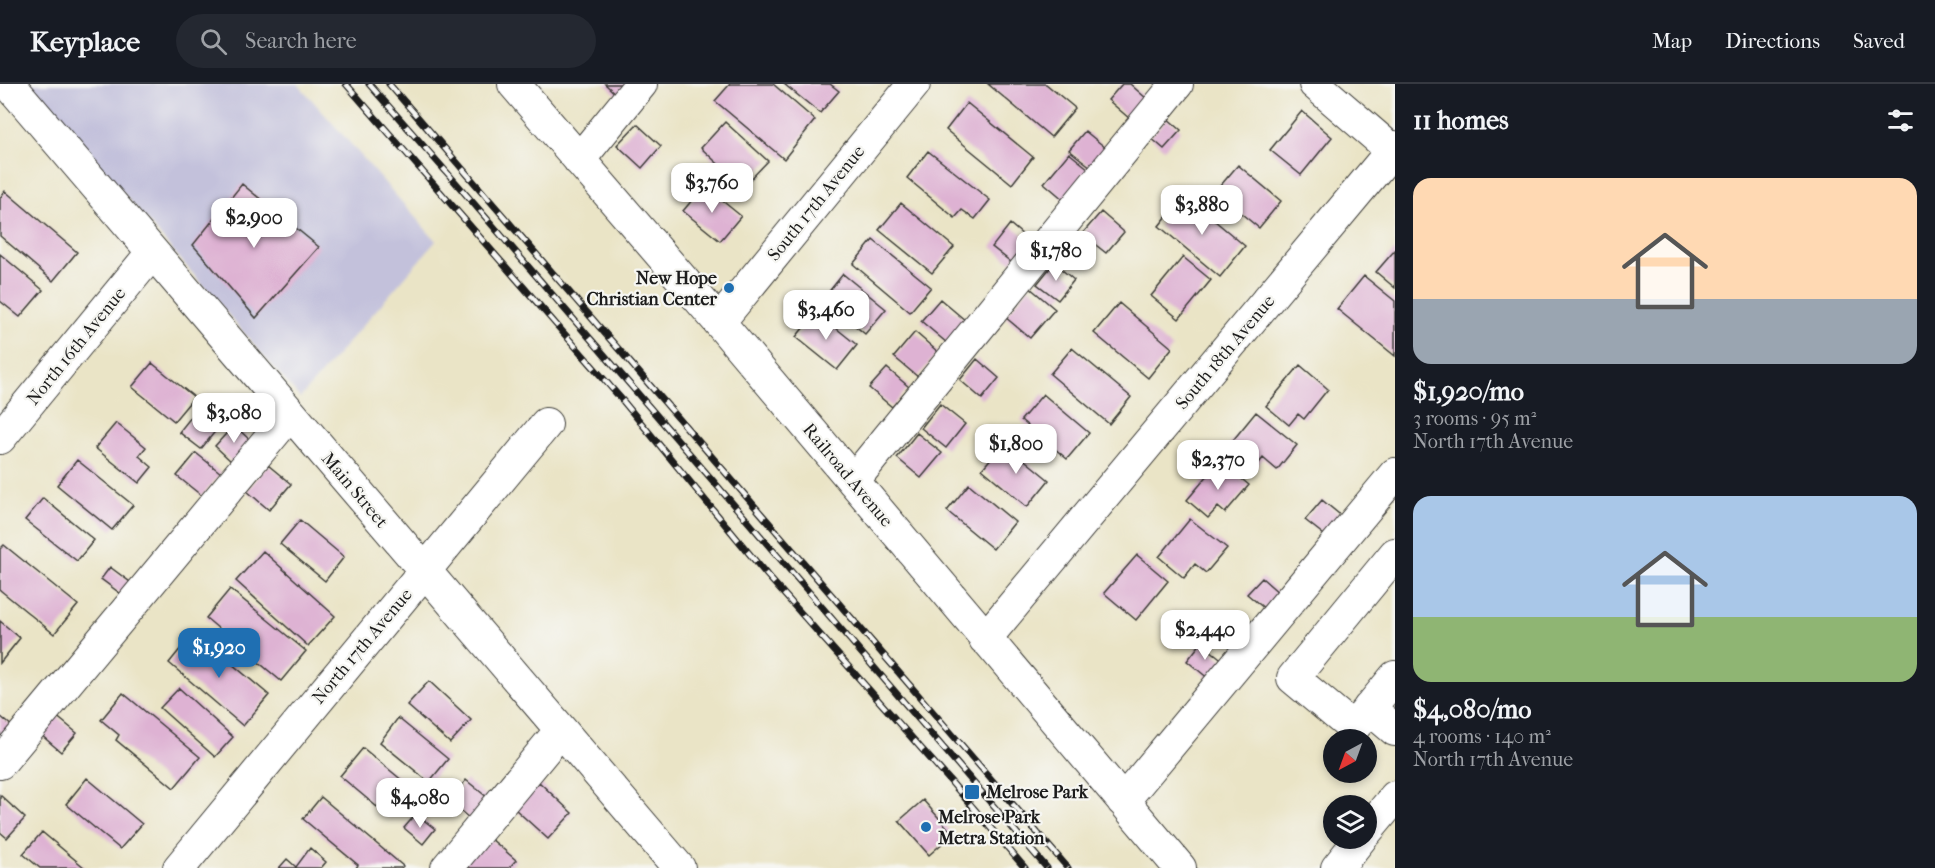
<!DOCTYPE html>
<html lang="en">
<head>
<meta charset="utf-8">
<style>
  body { margin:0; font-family:"IM FELL French Canon",serif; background:#242831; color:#f1f3f6; height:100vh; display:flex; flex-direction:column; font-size:22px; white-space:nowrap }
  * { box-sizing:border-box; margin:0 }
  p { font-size:20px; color:#9ea1a6 }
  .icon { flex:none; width:33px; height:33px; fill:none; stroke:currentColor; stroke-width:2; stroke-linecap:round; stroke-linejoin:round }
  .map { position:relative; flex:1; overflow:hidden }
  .details { display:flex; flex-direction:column; background:#171b24; width:540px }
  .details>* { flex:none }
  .needle { width:39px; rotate:221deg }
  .fabs { position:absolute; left:1323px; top:645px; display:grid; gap:12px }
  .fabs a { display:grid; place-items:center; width:54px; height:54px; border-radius:50%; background:#171b24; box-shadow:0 3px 9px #0003; font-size:30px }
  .price { position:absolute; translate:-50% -51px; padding:0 14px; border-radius:12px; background:#fff; color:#222; font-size:20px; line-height:39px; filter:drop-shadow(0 2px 3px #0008) }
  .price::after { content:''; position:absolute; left:50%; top:36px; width:18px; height:14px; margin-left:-9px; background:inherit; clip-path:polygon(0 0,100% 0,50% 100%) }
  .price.current { background:#1f6fb2; color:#fff }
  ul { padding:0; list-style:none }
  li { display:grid; align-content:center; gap:12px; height:318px; padding:0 18px }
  li span { display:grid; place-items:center; height:186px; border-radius:18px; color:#555 }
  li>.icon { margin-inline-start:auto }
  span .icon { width:108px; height:108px; fill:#fffc; stroke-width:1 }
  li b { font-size:26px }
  h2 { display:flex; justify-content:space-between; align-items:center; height:72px; padding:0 18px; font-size:26px }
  header { display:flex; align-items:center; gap:36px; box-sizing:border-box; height:84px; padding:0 30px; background:#171b24; border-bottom:2px solid #363941 }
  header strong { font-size:28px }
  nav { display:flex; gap:33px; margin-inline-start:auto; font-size:21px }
  .search { width:420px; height:54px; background:#242831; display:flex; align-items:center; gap:15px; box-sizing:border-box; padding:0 21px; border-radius:33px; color:#9ea1a6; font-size:22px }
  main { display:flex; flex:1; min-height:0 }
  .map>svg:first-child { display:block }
  .industrial { fill:#c3c1db }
  .building { fill:#deb2d3 }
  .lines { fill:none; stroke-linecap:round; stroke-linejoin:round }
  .minor-casing { stroke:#3b3a36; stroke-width:34 }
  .minor { stroke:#fff; stroke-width:32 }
  .rail-casing { stroke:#1c1c1c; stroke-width:7 }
  .rail { stroke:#f6f6f2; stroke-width:4.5; stroke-dasharray:14; stroke-linecap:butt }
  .poi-dot { fill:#1f6fb2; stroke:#f6f6f2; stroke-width:2 }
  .labels { text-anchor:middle; stroke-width:4.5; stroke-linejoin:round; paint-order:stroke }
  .street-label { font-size:18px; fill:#1c1c1c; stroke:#f6f6f2 }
  .poi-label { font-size:18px; font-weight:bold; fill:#1c1c1c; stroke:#f6f6f2; text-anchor:start }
</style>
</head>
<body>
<header>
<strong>Keyplace</strong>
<div class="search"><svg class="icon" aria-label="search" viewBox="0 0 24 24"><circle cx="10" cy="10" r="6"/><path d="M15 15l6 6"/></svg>Search here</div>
<nav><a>Map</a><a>Directions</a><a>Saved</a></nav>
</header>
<main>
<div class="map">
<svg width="1395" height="784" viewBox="0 0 1395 784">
  <rect width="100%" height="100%" fill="#f6f6f2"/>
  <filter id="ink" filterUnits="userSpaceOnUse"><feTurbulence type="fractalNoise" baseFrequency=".0167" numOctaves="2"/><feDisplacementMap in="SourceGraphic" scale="12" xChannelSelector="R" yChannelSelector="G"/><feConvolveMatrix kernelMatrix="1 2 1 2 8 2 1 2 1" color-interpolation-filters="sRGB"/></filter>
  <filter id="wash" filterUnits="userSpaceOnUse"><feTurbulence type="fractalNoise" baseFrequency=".008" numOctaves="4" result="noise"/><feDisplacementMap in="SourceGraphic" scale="24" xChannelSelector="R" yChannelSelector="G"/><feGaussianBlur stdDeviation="1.35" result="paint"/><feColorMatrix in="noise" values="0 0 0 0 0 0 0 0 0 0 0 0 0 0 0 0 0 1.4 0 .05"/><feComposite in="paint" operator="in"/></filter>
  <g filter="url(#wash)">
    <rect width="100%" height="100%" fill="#eae4c6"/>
    <path class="industrial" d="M29,0H298L436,157L300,314Z"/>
    <g id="blocks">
      <path class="building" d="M605,0H630L619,13Z
        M730,0H773L815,36L784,75L715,17Z
        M784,0H830L839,7L820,29Z
        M988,0H1046L1075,24L1051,53Z
        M1122,0H1130L1147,15L1130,35L1108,16Z
        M967,19L1033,73L1012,100L946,46Z
        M1302,27L1332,53L1301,91L1270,66Z
        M1167,34L1181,46L1164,65L1150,53Z
        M725,38L768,77L743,103L701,64Z
        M637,40L661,62L642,84L617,61Z
        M1085,47L1106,64L1091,83L1069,66Z
        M928,67L990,116L975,135L962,126L955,134L907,94Z
        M1069,69L1089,85L1064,116L1044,99Z
        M1238,81L1281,117L1259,144L1215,108Z
        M242,100L319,163L256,234L193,161Z
        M704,102L741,132L720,157L683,127Z
        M5,107L77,168L53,197L0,152V114Z
        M1184,111L1245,162L1220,193L1159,142Z
        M901,119L954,163L932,189L879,146Z
        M1101,128L1124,148L1106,169L1082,150Z
        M1010,140L1030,157L1011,178L992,163Z
        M873,156L931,203L910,228L853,180Z
        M1395,166V204L1376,188Z
        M0,170L43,206L20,233L0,217Z
        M1183,173L1211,196L1179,235L1151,212Z
        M1054,179L1074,196L1058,216L1037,200Z
        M843,190L886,225L865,250L823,215Z
        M1364,192L1395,217V272L1337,225Z
        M1029,203L1055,225L1030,254L1005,233Z
        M940,215L966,237L947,259L921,237Z
        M1119,219L1172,264L1148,294L1094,249Z
        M816,228L857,261L837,286L796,253Z
        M915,248L938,268L918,293L894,273Z
        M1072,264L1131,313L1109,340L1050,290Z
        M977,275L999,294L982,315L960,296Z
        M152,279L194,313L174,337L132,303Z
        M1300,281L1328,305L1304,335L1298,330L1289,341L1266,322Z
        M887,284L909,303L892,323L869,304Z
        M1043,310L1089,349L1067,375L1021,336Z
        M208,312L230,329L201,365L179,348Z
        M940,320L965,340L946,364L921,344Z
        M1256,328L1297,361L1277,386L1263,374L1252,388L1225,366Z
        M116,339L146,363L139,372L152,383L139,399L95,364Z
        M234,341L252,358L233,379L215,362Z
        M917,349L942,369L921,394L897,374Z
        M1004,359L1049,396L1027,423L982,385Z
        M196,369L221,389L202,412L177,392Z
        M77,376L133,421L112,446L57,401Z
        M1220,377L1249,401L1225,429L1218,423L1208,434L1187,416Z
        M268,381L291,400L269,426L247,407Z
        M969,400L1015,438L993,465L947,427Z
        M43,414L94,456L77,477L25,436Z
        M1322,416L1344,434L1328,454L1305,436Z
        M1190,435L1227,464L1206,489L1195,480L1184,494L1159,473Z
        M300,436L344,473L325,497L280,460Z
        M4,461L78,521L54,550L0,506V465Z
        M263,467L335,532L308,562L236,497Z
        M1137,471L1168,497L1136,536L1104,509Z
        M110,483L130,498L121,510L101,495Z
        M1262,494L1279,509L1265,525L1247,510Z
        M230,505L306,567L281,597L206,534Z
        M0,537L20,554L0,579Z
        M194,548L269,611L243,642L169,579Z
        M1201,559L1224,577L1209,595L1187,577Z
        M429,597L471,636L450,659L407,621Z
        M179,604L233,653L215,673L160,624Z
        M123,609L200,673L174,704L116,656L119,651L101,636Z
        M55,631L77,649L61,668L40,650Z
        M0,632L13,643L0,658Z
        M398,634L448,675L429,698L380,658Z
        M363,664L409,702L397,717L388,709L377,723L340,692Z
        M87,694L142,740L120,765L66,720Z
        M466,696L488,714L470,735L449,717Z
        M539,698L572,729L548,755L515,725Z
        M0,711L25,734L7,754L0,748Z
        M321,713L403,782L401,784H356L358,781L303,735Z
        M923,716L953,750L929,771L899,737Z
        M416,730L435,745L423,760L404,744Z
        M42,748L85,784H40L23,770Z
        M485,750L516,776L509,784H456Z
        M310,764L326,778L321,784H279L287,775L296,783Z"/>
    </g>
  </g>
  <g filter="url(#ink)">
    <use href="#blocks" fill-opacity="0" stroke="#3b3a36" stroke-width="1.5"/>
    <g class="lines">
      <g class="minor-casing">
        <path id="minor" d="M9,0L679,784
          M514,0L719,238L1180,784
          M1315,0L1395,69
          M579,76L641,0
          M719,238L914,0
          M0,354L152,169
          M853,397L1177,0
          M1395,470L1293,594L1353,644L1395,593
          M985,555L1395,63
          M1369,624L1395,646
          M0,679L290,330
          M1123,717L1395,390
          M1366,748L1395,713
          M179,784L546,340
          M447,784L561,646
          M1337,784L1361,754"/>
      </g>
      <use href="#minor" class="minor"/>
      <g class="rail-casing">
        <path id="rail" d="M346,0L623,317L767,491L952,699L1025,784
          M369,0L450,92L1047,784
          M389,0L1068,784"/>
      </g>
      <use href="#rail" class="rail"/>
    </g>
  </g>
  <g class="poi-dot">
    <circle cx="729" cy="204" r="6"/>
    <rect x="964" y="700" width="16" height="16" rx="3"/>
    <circle cx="926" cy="743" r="6"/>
  </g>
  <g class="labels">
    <g class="street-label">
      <text transform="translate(816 119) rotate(-51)" y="6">South 17th Avenue</text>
      <text transform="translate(76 262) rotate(-51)" y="6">North 16th Avenue</text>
      <text transform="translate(1225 268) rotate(-50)" y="6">South 18th Avenue</text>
      <text transform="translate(848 391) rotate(50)" y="6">Railroad Avenue</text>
      <text transform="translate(355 406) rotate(50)" y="6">Main Street</text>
      <text transform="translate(362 562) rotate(-50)" y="6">North 17th Avenue</text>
    </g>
    <g class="poi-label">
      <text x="717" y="200" text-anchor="end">New Hope<tspan x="717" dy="21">Christian Center</tspan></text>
      <text x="986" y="714">Melrose Park</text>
      <text x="938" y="739">Melrose Park<tspan x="938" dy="21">Metra Station</tspan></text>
    </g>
  </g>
</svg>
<div class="fabs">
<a><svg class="needle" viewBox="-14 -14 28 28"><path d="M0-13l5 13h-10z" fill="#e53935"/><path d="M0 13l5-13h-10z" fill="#9ea1a6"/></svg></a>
<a><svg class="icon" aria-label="layers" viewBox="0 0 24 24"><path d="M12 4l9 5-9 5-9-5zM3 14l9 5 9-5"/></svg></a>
</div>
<b class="price" style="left:712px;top:130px">$3,760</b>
<b class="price" style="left:1202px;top:152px">$3,880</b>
<b class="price" style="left:254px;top:165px">$2,900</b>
<b class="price" style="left:1056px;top:198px">$1,780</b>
<b class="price" style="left:826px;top:257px">$3,460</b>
<b class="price" style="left:234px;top:360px">$3,080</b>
<b class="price" style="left:1016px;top:391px">$1,800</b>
<b class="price" style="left:1218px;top:407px">$2,370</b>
<b class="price" style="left:1205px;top:577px">$2,440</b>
<b class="price current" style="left:219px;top:595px">$1,920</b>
<b class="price" style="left:420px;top:745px">$4,080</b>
</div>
<section class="details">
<h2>11 homes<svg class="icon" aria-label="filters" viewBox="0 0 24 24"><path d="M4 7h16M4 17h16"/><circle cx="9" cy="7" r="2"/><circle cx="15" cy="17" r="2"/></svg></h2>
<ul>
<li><span style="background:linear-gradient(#ffd9b3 65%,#9aa5b1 0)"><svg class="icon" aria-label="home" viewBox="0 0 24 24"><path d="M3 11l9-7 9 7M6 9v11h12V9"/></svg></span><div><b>$1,920/mo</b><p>3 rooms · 95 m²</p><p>North 17th Avenue</p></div></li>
<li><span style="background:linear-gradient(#a9c7e8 65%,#8fb573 0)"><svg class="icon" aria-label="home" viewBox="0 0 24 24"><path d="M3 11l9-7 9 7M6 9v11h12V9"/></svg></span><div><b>$4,080/mo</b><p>4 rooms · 140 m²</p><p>North 17th Avenue</p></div></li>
</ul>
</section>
</main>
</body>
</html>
